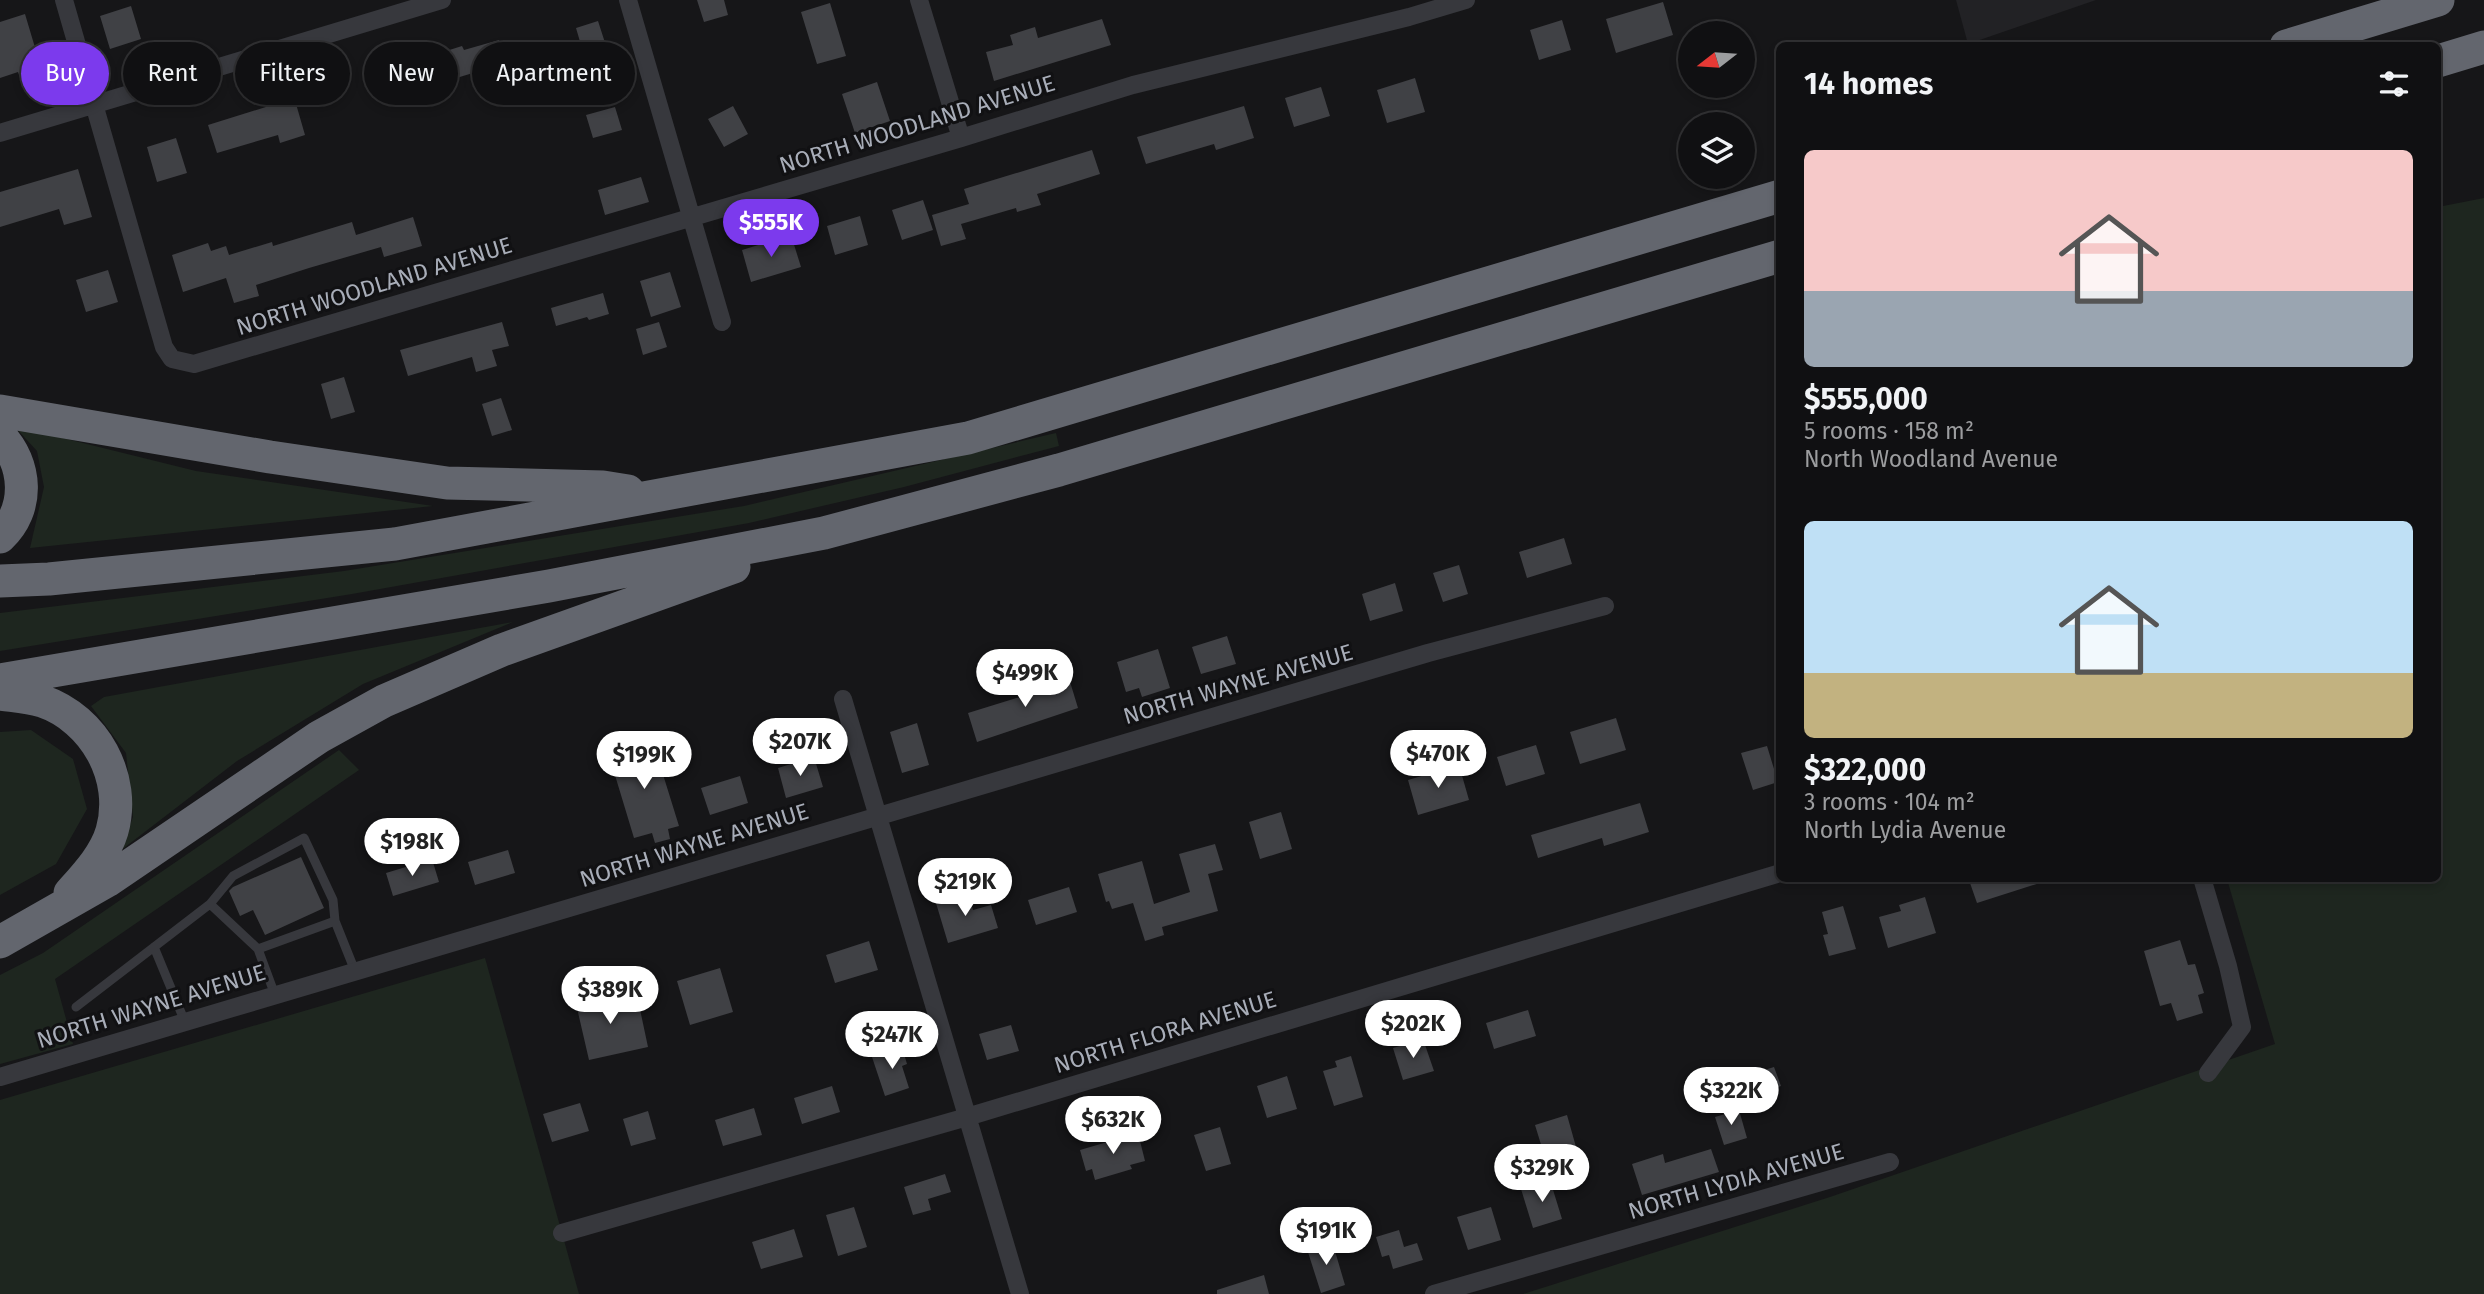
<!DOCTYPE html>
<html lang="en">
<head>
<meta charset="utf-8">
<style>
  body { margin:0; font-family:"Fira Sans",sans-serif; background:#1e1e20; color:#f1f3f6; height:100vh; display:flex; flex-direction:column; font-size:26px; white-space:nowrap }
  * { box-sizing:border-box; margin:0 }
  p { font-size:23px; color:#9c9d9f }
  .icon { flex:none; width:38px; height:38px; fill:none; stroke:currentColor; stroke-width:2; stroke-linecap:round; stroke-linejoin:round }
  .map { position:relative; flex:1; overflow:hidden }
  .drawer { position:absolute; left:1776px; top:42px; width:665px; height:840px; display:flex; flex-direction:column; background:#101012; border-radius:10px; box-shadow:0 4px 10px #0003,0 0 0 2px #303032 }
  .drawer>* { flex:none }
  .guide { position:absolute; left:21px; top:42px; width:665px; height:63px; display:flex; gap:14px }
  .needle { width:46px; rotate:253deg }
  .buttons { position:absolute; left:1678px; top:21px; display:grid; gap:14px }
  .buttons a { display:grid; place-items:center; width:77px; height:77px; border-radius:50%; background:#101012; box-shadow:0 4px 10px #0003,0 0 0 2px #303032; font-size:35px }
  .price { position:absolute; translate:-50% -60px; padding:0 16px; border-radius:24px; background:#fff; color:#222; font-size:23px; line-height:46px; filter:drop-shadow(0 2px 4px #0008) }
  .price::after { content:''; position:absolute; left:50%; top:42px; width:21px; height:16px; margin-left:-10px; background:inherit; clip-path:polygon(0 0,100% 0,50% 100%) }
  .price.active { background:#7c3aed; color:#fff }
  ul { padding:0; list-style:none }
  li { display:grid; align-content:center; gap:14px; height:371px; padding:0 28px }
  li span { display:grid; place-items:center; height:217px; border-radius:10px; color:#555 }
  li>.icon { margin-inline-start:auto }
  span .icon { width:126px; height:126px; fill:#fffc; stroke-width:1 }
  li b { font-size:30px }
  h2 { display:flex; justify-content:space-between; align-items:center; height:84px; padding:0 28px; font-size:30px }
  .tag { padding:0 24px; border-radius:32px; background:#101012; box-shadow:0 4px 10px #0003,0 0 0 2px #303032; font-size:24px; line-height:63px }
  .tag.active { background:#7c3aed; color:#fff }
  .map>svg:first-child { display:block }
  .built { fill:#222225 }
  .green { fill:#1e261f }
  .building { fill:#404145 }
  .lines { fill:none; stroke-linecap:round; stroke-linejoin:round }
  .service { stroke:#37383d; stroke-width:9 }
  .minor { stroke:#37383d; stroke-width:18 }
  .motorway { stroke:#63666e; stroke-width:33 }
  .labels { text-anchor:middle; stroke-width:6; stroke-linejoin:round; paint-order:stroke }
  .street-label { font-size:23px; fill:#a8adb8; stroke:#111113 }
</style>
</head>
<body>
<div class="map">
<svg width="2484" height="1294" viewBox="0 0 2484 1294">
  <rect width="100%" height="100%" fill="#161618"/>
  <path class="built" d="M1956,0H2096L1968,44Z"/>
  <path class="green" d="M2484,198V1294H1523L1830,1197L2275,1044L2227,879L2438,878V207Z
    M14,426L196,471L433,506L30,548L44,487L37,451Z
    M1056,433L1059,446L904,487L749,523L352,594L0,651V613L344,571L744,506Z
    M513,622L363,684L237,761L120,851L133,817L126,753L91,706L104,697Z
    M31,730L73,759L87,809L56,864L0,895V732Z
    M339,750L359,770L55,979L73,1044L0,1064V975L43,953Z
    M485,958L579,1294H0V1100Z"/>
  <path class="building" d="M697,0H724L728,15L704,22Z
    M1663,2L1673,35L1616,53L1606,19Z
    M830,3L846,56L817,64L801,12Z
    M131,6L141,39L110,49L100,16Z
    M25,14L42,71L20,78L18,72L0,78V22Z
    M1102,19L1111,45L994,81L986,52L1013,45L1010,35L1035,27L1038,38Z
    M1562,20L1571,50L1539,60L1530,30Z
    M598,21L609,55L586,62L576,28Z
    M499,40L508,70L485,77L483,70L413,91L405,64L462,46L464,50Z
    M1415,78L1425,112L1387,123L1377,90Z
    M877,82L890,121L855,133L842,94Z
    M1321,87L1330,116L1294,127L1285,98Z
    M292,90L305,135L280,143L278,135L217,153L208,125L269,106L266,98Z
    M733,106L748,134L724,147L708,119Z
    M1244,106L1254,138L1216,150L1214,144L1146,164L1137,137Z
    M615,107L622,130L593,138L586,115Z
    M176,138L187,173L157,182L147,147Z
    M1092,150L1100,174L1037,194L1041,205L1017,212L1016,208L961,224L966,239L941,246L932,215L969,204L964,189Z
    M78,169L92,217L64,225L59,209L0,227V192Z
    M641,177L649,202L605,215L598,190Z
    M923,200L933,230L902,240L892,210Z
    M860,216L868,245L835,255L827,226Z
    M413,217L422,246L384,257L381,247L309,268L256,285L259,296L234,303L226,278L183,292L172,255L208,243L211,251L226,246L229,255L272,242L273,246L352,222L356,235Z
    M791,235L801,267L751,282L742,250Z
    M108,270L118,302L86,312L76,280Z
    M670,272L681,307L651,317L640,281Z
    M603,293L609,314L589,320L587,317L556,326L551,308Z
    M502,322L509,346L492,350L497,366L476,372L472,357L408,376L400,350Z
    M659,322L667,347L643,355L636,329Z
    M344,377L355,412L331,419L321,384Z
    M501,398L512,430L492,436L482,404Z
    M1564,538L1572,564L1527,578L1519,552Z
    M1459,565L1468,594L1443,602L1433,573Z
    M1395,583L1403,611L1370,621L1362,594Z
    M1227,636L1236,664L1201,674L1192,647Z
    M1158,649L1170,688L1142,697L1139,688L1126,692L1117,662Z
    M1067,672L1078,708L977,742L968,713L1046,689L1043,680Z
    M1616,718L1626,750L1580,764L1570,732Z
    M917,723L929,765L902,773L890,732Z
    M652,739L679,826L668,829L670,839L655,843L652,833L634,838L608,752Z
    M1536,745L1545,774L1506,786L1497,757Z
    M1767,746L1778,782L1753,790L1741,753Z
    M814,757L823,787L786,798L778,768Z
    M1459,765L1469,800L1418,815L1408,780Z
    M740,776L748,803L710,815L701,788Z
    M1640,803L1649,832L1604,846L1602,838L1538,858L1531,835Z
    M1281,812L1292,849L1260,859L1249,822Z
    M1215,844L1223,870L1208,874L1218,911L1162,927L1164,935L1145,941L1133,903L1112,909L1109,901L1106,902L1098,874L1142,861L1154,904L1190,892L1179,854Z
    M508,850L515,873L475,885L468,862Z
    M301,857L324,908L265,935L253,910L240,916L229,891L233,887Z
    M432,859L439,882L393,896L386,873Z
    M1986,878H2042L2043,882L1977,903L1970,883Z
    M1069,887L1077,912L1036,925L1028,900Z
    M968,893L973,910L991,905L998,928L948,943L936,903Z
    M1925,897L1936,933L1888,948L1879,917L1901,911L1899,905Z
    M1843,906L1856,949L1829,956L1823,935L1828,934L1822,912Z
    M2180,940L2188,965L2195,964L2204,993L2198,995L2203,1013L2177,1021L2171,1003L2160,1006L2144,951Z
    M869,941L878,970L835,983L826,955Z
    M720,968L733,1012L690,1025L677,981Z
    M601,990L604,1007L638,1000L648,1047L589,1060L574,995Z
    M1528,1010L1536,1036L1494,1049L1486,1023Z
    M1011,1025L1019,1051L987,1060L979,1034Z
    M1423,1039L1434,1071L1403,1080L1393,1048Z
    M902,1047L907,1064L902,1066L909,1088L885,1096L872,1057Z
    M1351,1056L1363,1097L1334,1106L1323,1071L1337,1067L1335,1061Z
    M1774,1067L1781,1086L1762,1093L1755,1073Z
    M1287,1076L1297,1109L1267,1118L1257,1086Z
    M832,1086L840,1112L802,1124L794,1098Z
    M580,1103L589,1131L552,1142L543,1114Z
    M754,1108L762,1135L723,1146L715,1120Z
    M1739,1110L1747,1138L1724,1145L1715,1117Z
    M648,1111L656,1139L631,1146L623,1119Z
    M1567,1115L1578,1154L1547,1164L1535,1125Z
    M1220,1127L1231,1164L1206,1171L1194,1135Z
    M1138,1133L1145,1161L1130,1165L1132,1169L1095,1180L1092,1169L1086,1171L1080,1150Z
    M1711,1149L1719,1172L1642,1195L1632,1164L1663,1154L1665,1163Z
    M945,1174L951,1192L928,1199L931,1210L913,1215L904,1187Z
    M1550,1180L1562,1219L1533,1228L1521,1189Z
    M854,1207L867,1247L838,1256L826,1215Z
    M1491,1207L1501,1240L1468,1250L1457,1217Z
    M794,1229L803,1257L761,1269L752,1242Z
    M1399,1230L1404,1247L1417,1243L1423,1260L1393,1269L1389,1255L1382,1257L1376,1237Z
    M1332,1241L1345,1285L1321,1293L1307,1249Z
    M1264,1275L1269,1294H1217V1290Z"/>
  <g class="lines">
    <path class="service" d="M210,904L233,876L304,838L333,900L335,921L258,949
      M335,921L355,971
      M154,947L185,1022
      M76,1007L210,904L258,949L275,995"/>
    <path class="minor" d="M64,0L164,347L172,359L194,364L961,138L1133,85L1409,17L1466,0
      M628,0L722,322
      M919,0L961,138
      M0,133L442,0
      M843,699L1020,1294
      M2202,878L2228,966L2242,1027L2208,1073
      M0,1077L1428,653L1605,606
      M562,1233L967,1117L1780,873
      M1434,1294L1890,1162"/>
    <path class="motorway" d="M2286,46L2438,0
      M2438,61L2484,47
      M0,411L270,457L447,483L603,487L628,491
      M0,436C27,464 30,509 0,537
      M0,581L49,579L395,544L968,438L1780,196
      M0,680L549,586L824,533L1059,470L1780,256
      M0,694C14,696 29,697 42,701C95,719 127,778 112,831C105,855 86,875 70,893
      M0,942L107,881L319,737L384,701L502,650L734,567"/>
  </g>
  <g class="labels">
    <g class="street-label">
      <text transform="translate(917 124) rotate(-17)" y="8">NORTH WOODLAND AVENUE</text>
      <text transform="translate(374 286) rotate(-17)" y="8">NORTH WOODLAND AVENUE</text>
      <text transform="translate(1238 684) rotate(-16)" y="8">NORTH WAYNE AVENUE</text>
      <text transform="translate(694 845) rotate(-17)" y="8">NORTH WAYNE AVENUE</text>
      <text transform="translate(151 1006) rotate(-17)" y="8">NORTH WAYNE AVENUE</text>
      <text transform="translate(1165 1032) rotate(-17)" y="8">NORTH FLORA AVENUE</text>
      <text transform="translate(1736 1181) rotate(-16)" y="8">NORTH LYDIA AVENUE</text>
    </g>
  </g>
</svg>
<div class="buttons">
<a><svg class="needle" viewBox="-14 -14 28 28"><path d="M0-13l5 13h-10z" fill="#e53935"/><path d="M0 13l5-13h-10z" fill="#9c9d9f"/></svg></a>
<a><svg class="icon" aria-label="layers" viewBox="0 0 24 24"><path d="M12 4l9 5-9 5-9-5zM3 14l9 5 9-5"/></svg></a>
</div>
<b class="price active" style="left:771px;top:259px">$555K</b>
<b class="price" style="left:1025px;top:709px">$499K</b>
<b class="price" style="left:800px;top:778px">$207K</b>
<b class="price" style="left:1438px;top:790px">$470K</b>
<b class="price" style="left:644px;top:791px">$199K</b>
<b class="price" style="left:412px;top:878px">$198K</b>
<b class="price" style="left:965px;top:918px">$219K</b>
<b class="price" style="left:610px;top:1026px">$389K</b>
<b class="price" style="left:1413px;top:1060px">$202K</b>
<b class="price" style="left:892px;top:1071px">$247K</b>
<b class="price" style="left:1731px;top:1127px">$322K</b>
<b class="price" style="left:1113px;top:1156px">$632K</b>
<b class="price" style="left:1542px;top:1204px">$329K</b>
<b class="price" style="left:1326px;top:1267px">$191K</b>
<div class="guide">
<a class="tag active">Buy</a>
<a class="tag">Rent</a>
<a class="tag">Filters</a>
<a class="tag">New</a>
<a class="tag">Apartment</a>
</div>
<section class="drawer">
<h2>14 homes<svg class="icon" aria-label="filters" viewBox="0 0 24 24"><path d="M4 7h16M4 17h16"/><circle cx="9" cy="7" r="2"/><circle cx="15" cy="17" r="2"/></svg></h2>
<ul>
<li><span style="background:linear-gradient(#f6c9c9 65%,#9aa5b1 0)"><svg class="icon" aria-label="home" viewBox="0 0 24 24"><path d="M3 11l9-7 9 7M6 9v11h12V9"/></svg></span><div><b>$555,000</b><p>5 rooms · 158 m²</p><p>North Woodland Avenue</p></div></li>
<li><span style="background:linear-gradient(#bfe0f5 70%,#c2b280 0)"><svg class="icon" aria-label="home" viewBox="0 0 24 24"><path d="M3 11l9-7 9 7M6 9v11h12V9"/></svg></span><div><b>$322,000</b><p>3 rooms · 104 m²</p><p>North Lydia Avenue</p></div></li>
</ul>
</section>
</div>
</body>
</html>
